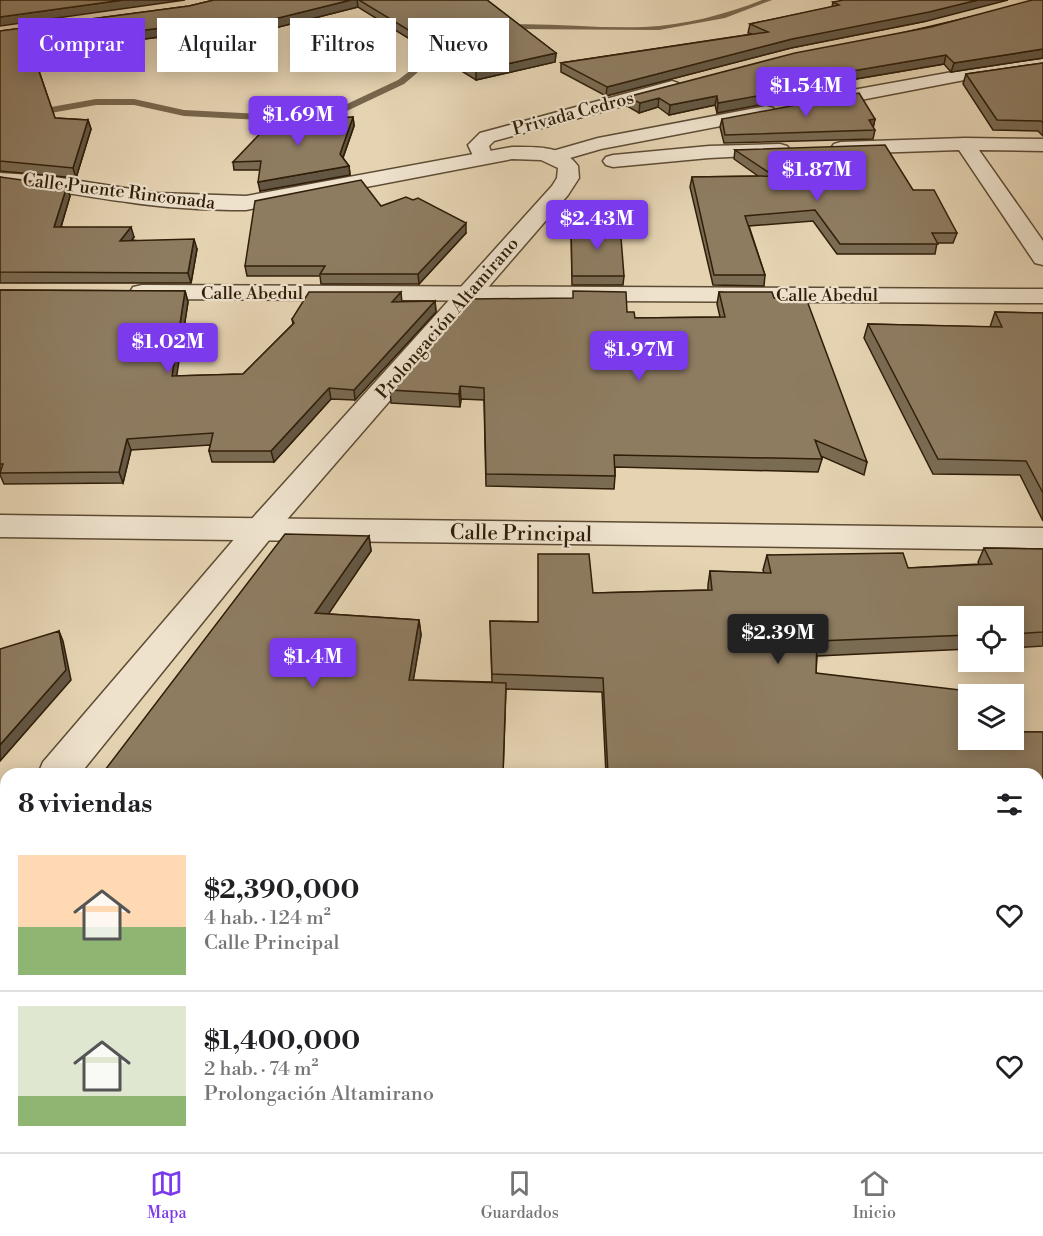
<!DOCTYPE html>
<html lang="es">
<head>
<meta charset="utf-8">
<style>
  body { margin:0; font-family:"Libre Bodoni",serif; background:#f6f6f6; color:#202124; height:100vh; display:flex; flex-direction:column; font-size:22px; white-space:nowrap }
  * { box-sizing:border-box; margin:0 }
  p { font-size:20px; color:#757577 }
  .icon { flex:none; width:33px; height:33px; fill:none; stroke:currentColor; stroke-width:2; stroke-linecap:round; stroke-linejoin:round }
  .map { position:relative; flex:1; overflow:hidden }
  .sheet { position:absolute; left:0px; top:768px; width:1044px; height:384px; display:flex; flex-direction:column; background:#fff; border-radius:18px 18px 0 0; box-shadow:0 3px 15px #0003 }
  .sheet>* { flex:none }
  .top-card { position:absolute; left:18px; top:18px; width:600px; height:54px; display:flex; gap:12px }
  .fabs { position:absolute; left:958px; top:606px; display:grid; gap:12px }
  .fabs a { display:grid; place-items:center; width:66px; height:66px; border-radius:0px; background:#fff; box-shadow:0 3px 15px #0003; font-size:30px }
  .price { position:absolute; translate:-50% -51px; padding:0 14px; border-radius:6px; background:#7c3aed; color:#fff; font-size:20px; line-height:39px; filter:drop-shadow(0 2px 3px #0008) }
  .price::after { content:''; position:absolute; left:50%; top:36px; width:18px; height:14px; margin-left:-9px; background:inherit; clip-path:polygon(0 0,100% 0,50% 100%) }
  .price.current { background:#222; color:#fff }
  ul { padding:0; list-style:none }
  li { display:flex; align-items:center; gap:18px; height:150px; padding:0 18px }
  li+li { border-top:2px solid #e0e0e0 }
  li span { display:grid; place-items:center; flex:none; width:168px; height:120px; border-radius:0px; color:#555 }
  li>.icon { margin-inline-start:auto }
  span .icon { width:72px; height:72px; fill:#fffc; stroke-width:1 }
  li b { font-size:26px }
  h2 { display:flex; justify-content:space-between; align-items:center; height:72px; padding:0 18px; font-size:26px }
  .chip { padding:0 21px; border-radius:0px; background:#fff; box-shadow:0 3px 15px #0003; font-size:21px; line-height:54px }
  .chip.current { background:#7c3aed; color:#fff }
  .menu { display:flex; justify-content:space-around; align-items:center; height:84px; border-top:2px solid #e0e0e0; background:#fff; font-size:16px; color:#757577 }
  .menu a { display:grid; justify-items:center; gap:3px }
  .menu .current { color:#7c3aed }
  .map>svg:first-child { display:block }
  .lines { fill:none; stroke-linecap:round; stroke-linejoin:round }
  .stream { fill:#77654c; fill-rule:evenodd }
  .minor-casing { stroke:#5d4b33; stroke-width:3 }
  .tertiary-casing { stroke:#5d4b33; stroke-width:3 }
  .minor { fill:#eee2cd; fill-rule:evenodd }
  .tertiary { fill:#eee2cd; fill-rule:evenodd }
  .wall { fill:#7a6b53; stroke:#301e09; stroke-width:1.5 }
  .shaded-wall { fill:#635744; stroke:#301e09; stroke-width:1.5 }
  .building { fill:#8e7c61; stroke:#301e09; stroke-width:1.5 }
  .labels { text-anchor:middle; stroke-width:4.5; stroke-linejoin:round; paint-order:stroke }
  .far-street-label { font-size:18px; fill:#301e09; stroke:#eee2cd }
  .street-label { font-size:21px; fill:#301e09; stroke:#eee2cd }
</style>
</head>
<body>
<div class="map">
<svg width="1043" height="1152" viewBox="0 0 1043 1152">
  <rect width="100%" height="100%" fill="#e5d3b2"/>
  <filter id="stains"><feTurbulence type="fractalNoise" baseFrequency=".00333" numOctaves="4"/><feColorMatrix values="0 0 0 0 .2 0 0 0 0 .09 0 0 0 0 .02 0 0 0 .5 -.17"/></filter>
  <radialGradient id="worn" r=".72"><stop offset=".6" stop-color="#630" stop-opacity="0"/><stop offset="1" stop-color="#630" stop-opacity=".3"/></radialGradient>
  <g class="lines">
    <path class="stream" d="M762,0H772L725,18L659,30L500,29L496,27L500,25C548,22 596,29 644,27C685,25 724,15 762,0Z
      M442,38L449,40L431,50L417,73L404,84L332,118L281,121L184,116L134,105H96L0,122V116L96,99H134L184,110L281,115L330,112L398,80L411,70L425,46Z"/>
    <g class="minor-casing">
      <path id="minor" d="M1043,59V69L980,77L814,109L807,107L805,103L807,99L814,97L980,67Z
        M672,81L678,83L681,87L678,91L494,141L489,146L493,158L490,162H476L468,145L480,133Z
        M766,106L773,108L776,112L773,116L601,149L556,162L549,160L546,156L549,152L598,138Z
        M965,138L1043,139V151L979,150L1043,241V265L1035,263L959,150L841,154L834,152L831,148L834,144L841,142Z
        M780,144L787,146L790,150L787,154L709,158L613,167L606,165L603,161L606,157L613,155L709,146Z
        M142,285L1043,289V303L142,299L133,297L130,292L133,287Z
        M0,515L1043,528V550L0,537Z
        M0,927L6,928V970L0,969Z
        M1038,956H1043V1000H1038Z"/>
    </g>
    <g class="tertiary-casing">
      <path id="tertiary" d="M512,147C534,147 564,145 578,166L579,178L568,195L270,539L80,774H38L43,762L248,523L552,186L557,178L558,168L541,160L512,159L246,210C206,210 166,208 127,202C84,197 43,187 0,185V173L48,176L157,193L246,196Z
        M6,817V859L0,861V819Z"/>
    </g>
    <use href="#minor" class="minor"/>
    <use href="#tertiary" class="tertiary"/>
  </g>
  <path class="wall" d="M214,0H487L556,53L555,62L476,80L358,7L243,36L230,28L74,48L75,53L65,54V58L36,62L55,118L88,120L91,129L76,178L0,171V31L189,6Z
    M1043,0V58L951,72L944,64L850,80L849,88L717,113L715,105L669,115L658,107L639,113L627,106V97Z
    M833,2L927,21L791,48L606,96L561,72V63L752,34L748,33L750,24L832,7Z
    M1043,63V136L1038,131L993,130L963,84L966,74Z
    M353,117L354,126L343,158L349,166L350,175L260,191V170H234L233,162Z
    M722,119H875L873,128L875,130L873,139L724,143L720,127Z
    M735,150L913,190L957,233L953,243H937L935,254H837L813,221L749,226L765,275L764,286L713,285L690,187L692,177L758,176L734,159Z
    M0,177L70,196L61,227L134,237L132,240L197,249L191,283H0Z
    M381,206L466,233L419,284H321L320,276H247L245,266Z
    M571,224L624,276L623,285H572Z
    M0,290L185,291L188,302L176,376L243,374L293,324L292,319L401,301H435L436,312L355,400L331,399L274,462H212L209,451L210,445L131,450L123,483L4,484L0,475Z
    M719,292L774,298L867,462L864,475L821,456L822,459L818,472L615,467V476L614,489L486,486L484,400L461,399L460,407L391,403L390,390L627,312L635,318L720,317L717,304Z
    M995,312L1043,313V521L1020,475L933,474L864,338L868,324L990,327Z
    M369,536L371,551L328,614L419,620L421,635L413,680L492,682L490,621L538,622L593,593L708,590V585L710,571L764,573L763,570L767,555L908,568L979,564L978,562L984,548L1043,549V646L1014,648V616H969V649L817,656L816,673L1015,732H1043V846H1038V774H606L602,692L506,689L503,774H102Z
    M1038,1041L1043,1042V1152H1035L1033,1146H1038V1081H1039L1038,1077Z
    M640,1146H771L772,1152H640Z"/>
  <path class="shaded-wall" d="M123,0H185L0,26V17Z
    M351,0H357L358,7L243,36L242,27Z
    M978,0H1008L927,21L791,48L606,96L607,87L792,39Z
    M228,20L230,28L74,48L75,53L65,54V58L35,62L33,54L62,46L71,39Z
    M1043,49V58L951,72L954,63Z
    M556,53L555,62L476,80V71Z
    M946,55L944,64L850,80L849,88L717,113L718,103L846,72Z
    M717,96L715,105L669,115L670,105Z
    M659,98L658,107L639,113L640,103Z
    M353,117L354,126L341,163L340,154Z
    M875,119L873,128L869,120Z
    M88,120L91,129L76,178L73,168Z
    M349,166L350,175L260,191L258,182Z
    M67,186L70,196L58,237L54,227Z
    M466,223V233L419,284L418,274Z
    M131,227L134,237L123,251L120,241Z
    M194,239L197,249L191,283L188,273Z
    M185,291L188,302L175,387L172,376Z
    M401,292L402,303L392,302Z
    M435,301L436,312L355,400L354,390Z
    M460,386L461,399L460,407L459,394Z
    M329,388L331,399L274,462L271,451Z
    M127,439L131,450L123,483L119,472Z
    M369,536L371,551L319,628L315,613Z
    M419,620L421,635L411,694L409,680Z
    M59,631L63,641L71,680L0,761V745Z"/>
  <path class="building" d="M0,0H123L0,17Z
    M214,0H351L242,27L228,20L71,39L73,44L62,46L63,49L33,54L55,118L88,120L73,168L0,161V31L189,6Z
    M359,0H487L556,53L476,71Z
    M844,0H978L929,12L792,39L607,87L561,63L768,32L750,24L839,5L833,2Z
    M1032,0H1043V49L954,63L946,55L846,72L851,79L718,103L717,96L670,105L659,98L640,103L627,97L795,53L931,27Z
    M1043,63V123L1041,121L997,120L966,74Z
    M859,93L875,119L869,120L875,130L725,135L722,119Z
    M353,117L340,154L349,166L258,182L261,161L233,162L274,119Z
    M885,145L913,190H934L957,233H932L938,244H840L815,210L745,216L765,275H714L692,177L774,176L735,150Z
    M0,177L67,186L54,227H131L120,241L194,239L188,273L0,272Z
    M361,180L381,206L406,197L413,200L418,198L466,223L418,274H320L325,266H245L255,201Z
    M571,224L620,225L624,276H572Z
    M0,290L185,291L172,376L243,374L294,323L292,319L309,292H401L392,302L435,301L354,390L329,388L271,451H209L213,433L127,439L119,472L0,473L3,464H0Z
    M573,291L626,292L627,312H634L635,318L725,317L719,292H772L774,298H806L867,462L815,440L822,459L614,455L615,476L486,474L484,388L460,386L459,394L390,390L470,299L573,298Z
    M995,312L1043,313V493L1026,461L938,459L868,324L1002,327Z
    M285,534L369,536L315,613L419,620L409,680L506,683L503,774H102Z
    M984,548L1043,549V632L1014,634V616H969V635L817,641L816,673L994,694H969V740H1014V729L1015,732H1043V833H1038V774H608L603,678L492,674L490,621L538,622V554H589L593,593L712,590L710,571L771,573L767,555L903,553L908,568L992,564Z
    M59,631L66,670L0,745V649Z
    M1038,1041L1043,1042V1062L1038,1046Z
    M1038,1081H1043V1147L1038,1129Z
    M644,1146H771L772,1152H645Z"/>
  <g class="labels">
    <g class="far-street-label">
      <text transform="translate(573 113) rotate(-15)" y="6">Privada Cedros</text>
      <text transform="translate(119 191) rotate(7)" y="6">Calle Puente Rinconada</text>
      <text x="252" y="299">Calle Abedul</text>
      <text x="827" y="301">Calle Abedul</text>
      <text transform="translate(447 318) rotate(-49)" y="6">Prolongación Altamirano</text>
    </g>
    <g class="street-label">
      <text transform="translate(521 533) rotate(1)" y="7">Calle Principal</text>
    </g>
  </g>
  <rect width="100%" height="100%" filter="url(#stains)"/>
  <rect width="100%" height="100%" fill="url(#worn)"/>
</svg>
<div class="fabs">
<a><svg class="icon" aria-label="locate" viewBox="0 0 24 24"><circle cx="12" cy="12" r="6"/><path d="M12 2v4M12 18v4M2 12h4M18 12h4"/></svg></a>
<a><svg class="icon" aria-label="layers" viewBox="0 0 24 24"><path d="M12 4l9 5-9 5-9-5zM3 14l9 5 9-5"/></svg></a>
</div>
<b class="price" style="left:806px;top:118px">$1.54M</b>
<b class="price" style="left:298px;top:147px">$1.69M</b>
<b class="price" style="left:817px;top:202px">$1.87M</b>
<b class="price" style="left:597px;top:251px">$2.43M</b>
<b class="price" style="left:168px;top:374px">$1.02M</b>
<b class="price" style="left:639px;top:382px">$1.97M</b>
<b class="price current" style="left:778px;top:665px">$2.39M</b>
<b class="price" style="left:313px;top:689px">$1.4M</b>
<div class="top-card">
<a class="chip current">Comprar</a>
<a class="chip">Alquilar</a>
<a class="chip">Filtros</a>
<a class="chip">Nuevo</a>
</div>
<section class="sheet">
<h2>8 viviendas<svg class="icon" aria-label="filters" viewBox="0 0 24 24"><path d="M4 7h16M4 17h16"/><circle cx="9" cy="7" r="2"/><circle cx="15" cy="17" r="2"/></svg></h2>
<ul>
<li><span style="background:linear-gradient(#ffd9b3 60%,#8fb573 0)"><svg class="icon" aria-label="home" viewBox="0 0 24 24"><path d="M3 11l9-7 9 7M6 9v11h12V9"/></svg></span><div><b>$2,390,000</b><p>4 hab. · 124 m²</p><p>Calle Principal</p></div><svg class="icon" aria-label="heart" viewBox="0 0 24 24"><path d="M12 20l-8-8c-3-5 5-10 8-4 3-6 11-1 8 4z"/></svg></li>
<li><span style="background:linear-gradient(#dfe7d0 75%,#8fb573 0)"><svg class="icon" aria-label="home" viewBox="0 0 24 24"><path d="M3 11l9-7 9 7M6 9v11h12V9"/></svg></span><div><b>$1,400,000</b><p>2 hab. · 74 m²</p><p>Prolongación Altamirano</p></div><svg class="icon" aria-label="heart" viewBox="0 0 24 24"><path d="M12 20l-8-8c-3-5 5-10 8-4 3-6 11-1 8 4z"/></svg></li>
</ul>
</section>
</div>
<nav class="menu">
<a class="current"><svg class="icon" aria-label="map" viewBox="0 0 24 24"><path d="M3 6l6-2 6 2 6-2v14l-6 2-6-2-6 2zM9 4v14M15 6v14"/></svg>Mapa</a>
<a><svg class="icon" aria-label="saved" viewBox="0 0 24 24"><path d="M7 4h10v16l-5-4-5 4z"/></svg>Guardados</a>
<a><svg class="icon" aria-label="home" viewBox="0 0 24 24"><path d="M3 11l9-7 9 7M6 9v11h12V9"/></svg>Inicio</a>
</nav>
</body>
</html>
